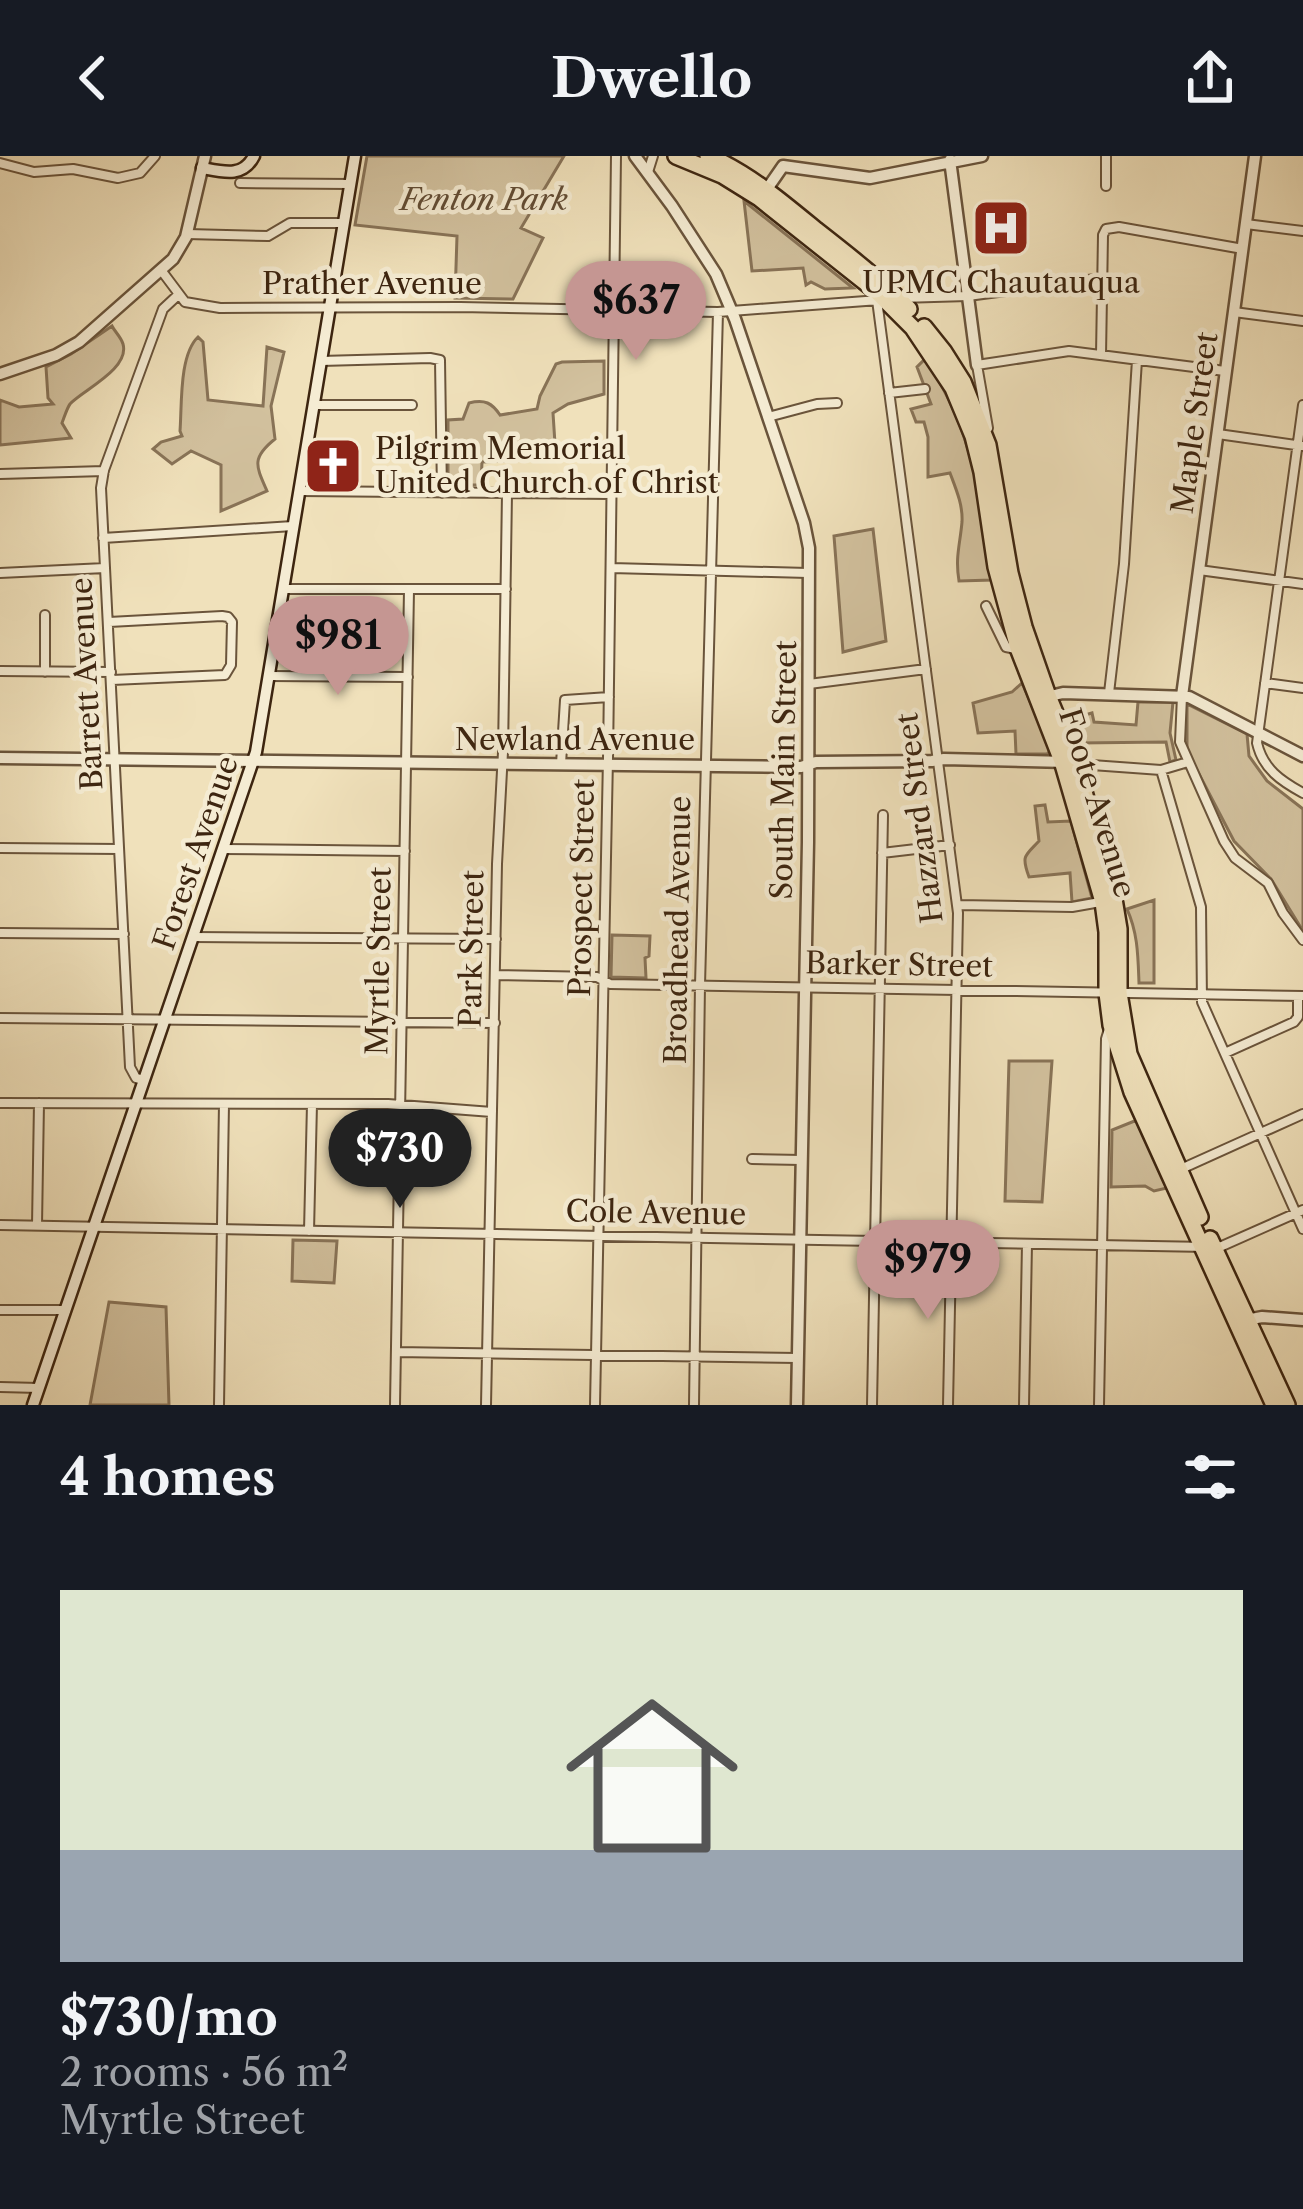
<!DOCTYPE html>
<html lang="en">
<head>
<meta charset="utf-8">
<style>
  body { margin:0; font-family:"Libre Caslon Text",serif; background:#242831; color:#f1f3f6; height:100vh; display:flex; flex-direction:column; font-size:45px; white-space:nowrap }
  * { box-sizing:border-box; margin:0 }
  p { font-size:39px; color:#9ea1a6 }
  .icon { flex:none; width:66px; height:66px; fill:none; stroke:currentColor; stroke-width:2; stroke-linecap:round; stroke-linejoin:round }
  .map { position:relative; height:1249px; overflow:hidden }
  .side { display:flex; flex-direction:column; background:#171b24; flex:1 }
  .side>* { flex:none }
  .price { position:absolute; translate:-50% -102px; padding:0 27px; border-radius:42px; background:#c59692; color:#111; font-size:39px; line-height:78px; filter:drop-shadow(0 3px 6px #0008) }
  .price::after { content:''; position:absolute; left:50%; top:72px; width:36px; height:27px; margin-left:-18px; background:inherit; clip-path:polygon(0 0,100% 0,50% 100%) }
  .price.current { background:#222; color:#fff }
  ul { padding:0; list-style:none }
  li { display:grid; align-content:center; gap:24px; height:636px; padding:0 60px }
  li+li { border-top:3px solid #363941 }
  li span { display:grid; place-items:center; height:372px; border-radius:0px; color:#555 }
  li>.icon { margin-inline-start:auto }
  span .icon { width:216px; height:216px; fill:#fffc; stroke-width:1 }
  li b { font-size:51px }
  h2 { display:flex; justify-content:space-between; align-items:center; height:144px; padding:0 60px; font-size:51px }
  header { display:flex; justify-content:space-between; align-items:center; height:156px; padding:0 60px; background:#171b24; font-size:54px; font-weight:700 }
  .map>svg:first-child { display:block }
  .green { fill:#d2c19e; stroke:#887357; stroke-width:3 }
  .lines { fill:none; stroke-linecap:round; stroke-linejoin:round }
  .minor-casing { stroke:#6a543b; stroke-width:12 }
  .tertiary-casing { stroke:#6a543b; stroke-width:15 }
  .secondary-casing { stroke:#3d2510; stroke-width:15 }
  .trunk-casing { stroke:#3d2510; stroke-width:20 }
  .minor { stroke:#f5ecd3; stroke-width:8 }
  .tertiary { stroke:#f5ecd3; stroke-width:10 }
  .secondary { stroke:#f5ecd3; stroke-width:10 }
  .trunk { stroke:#f0e1bb; stroke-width:15 }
  .labels { text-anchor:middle; stroke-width:9; stroke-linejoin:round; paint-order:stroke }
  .park-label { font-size:30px; font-style:italic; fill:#624c34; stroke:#f5ecd3 }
  .poi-label { font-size:30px; fill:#3d2510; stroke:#f5ecd3 }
  .street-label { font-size:30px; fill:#3d2510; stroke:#f5ecd3 }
</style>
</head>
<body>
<header><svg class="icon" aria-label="back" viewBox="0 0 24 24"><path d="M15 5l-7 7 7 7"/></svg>Dwello<svg class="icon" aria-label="share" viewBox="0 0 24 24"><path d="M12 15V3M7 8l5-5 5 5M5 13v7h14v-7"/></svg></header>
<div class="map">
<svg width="1303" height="1249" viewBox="0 0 1303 1249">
  <rect width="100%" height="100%" fill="#f0e1bb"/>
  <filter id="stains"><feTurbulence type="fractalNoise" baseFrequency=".00167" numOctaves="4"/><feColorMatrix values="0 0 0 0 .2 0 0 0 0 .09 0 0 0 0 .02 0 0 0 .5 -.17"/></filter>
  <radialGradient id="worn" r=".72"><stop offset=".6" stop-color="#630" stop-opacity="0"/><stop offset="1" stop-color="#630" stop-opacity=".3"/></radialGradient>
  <path class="green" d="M367,0H564L521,72L543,82L513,143L455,142L457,80L355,69Z
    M744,45L853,132L825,133L811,126L806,129L803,112L752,115Z
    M112,170C115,176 121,181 123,188C130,213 83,234 70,248C67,252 64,262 62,267L71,282L0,289V244L19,251L53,248L48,242L46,211L71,198Z
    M198,181L203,186L208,244L263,250L267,191L284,196L271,250L275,283C251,302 256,310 267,335L221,355V309L191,295L172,308L153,293L161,286L182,280L180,275C182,249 179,199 198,181Z
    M926,202C941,228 955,253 964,281C980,327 983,377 992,424L959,425C955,401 960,389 962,366C963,349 956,333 950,317L928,321V281L924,266H916L911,253L931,248L917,211Z
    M604,205V238L568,248L553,257L556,303L482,306L481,329H448V264L463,263L469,247C485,243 492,247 500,259L537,253L540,240L556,208L562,206Z
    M873,373L886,485L843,496L834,380Z
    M1022,527L1051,594L1047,598H1016L1015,575L978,577L973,547L1012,536Z
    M1138,546H1173L1170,577L1176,604L1170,606L1166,586L1079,587L1071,563L1092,557L1094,566L1136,569Z
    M1187,548L1247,578L1249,600L1267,625L1303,653V775L1271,723L1234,685L1187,595Z
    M1045,649L1048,666L1071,665L1092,742L1072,746L1070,717L1029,721C1021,699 1025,700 1039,685L1035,650Z
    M1154,744V827H1139C1138,801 1138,777 1127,753Z
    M612,779L650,780L649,800L645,802L646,822L611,821Z
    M1009,905H1052L1042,1046L1005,1045Z
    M1137,964L1167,1032L1154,1035L1145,1030L1111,1031L1112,974Z
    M293,1084L337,1085L334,1127L292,1125Z
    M109,1146L166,1151L169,1249H90Z"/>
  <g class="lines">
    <g class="minor-casing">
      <path id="minor" d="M1106,0V30
        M0,7L34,16L73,13L118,22L140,17L155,0
        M648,16L653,0
        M240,27L350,28
        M1246,68L1303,75
        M187,78L268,80L290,67H342
        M161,114L185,146L220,152L460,151L718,156L879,144
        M900,142L968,140L1103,122
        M877,144L958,757L948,1249
        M1234,156L1303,165
        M1101,199L1103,79L1106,73L1119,71L1243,93
        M321,205L430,202L440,204L442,337
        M977,209L1069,195L1225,215
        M977,209L988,272
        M889,237L925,233
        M314,249H412
        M1303,249L1257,587C1263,613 1281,625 1303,637
        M768,261L817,248L837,247
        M1218,278L1303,290
        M0,318L104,315
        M300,335L612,338
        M103,382L293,370
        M611,412L808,417
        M1199,414L1303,428
        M0,417L105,412
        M283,433H506
        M986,450L1006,491L1016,493
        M109,466L222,460L228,461L232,466L231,509L225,519L112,524
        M0,515L111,516
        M45,516V459
        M269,520L408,521
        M1265,527L1303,532
        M809,528L926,513
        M1109,537L1124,408L1137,204
        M1182,540L1180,586L1224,685L1235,702L1268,727L1283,757L1303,784
        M561,608L565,544L609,541
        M1078,608L1161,614L1188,606
        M1161,614L1201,751L1202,846L1303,1073
        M0,692L119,693
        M223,693L405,695
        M882,697L950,689
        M958,749L1072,751L1106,745
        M0,777L124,778
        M193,781L496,783
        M496,819L597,821L610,828L1303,840
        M0,862L495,867
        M1225,897L1294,866L1298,861V840
        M144,924L136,922L130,911L101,332L104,314L163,153L178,139
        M0,947L388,948L492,956
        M752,1003L801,1004
        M1181,1013L1303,958
        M0,1069L1207,1091L1222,1090L1303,1054
        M37,1069L39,947
        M309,1075L312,948
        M0,1154H66
        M396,1196L797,1202
        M0,1231L39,1232
        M219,1249L224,948
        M395,1249L409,434
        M486,1249L497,708L503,596L507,337
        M595,1249L608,602L616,0
        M694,1249L700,829L718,156
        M872,1249L883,659
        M1024,1249L1027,1088
        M1099,1249L1106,883L1109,873"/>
    </g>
    <g class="tertiary-casing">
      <path id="tertiary" d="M635,0L672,50L716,118L735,163L804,367L809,392L808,686L797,1249
        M950,4L977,209
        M765,36L783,10L870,22L982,0
        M0,218L56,199L79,186L173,103L186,81L205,0
        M1182,540L1255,0
        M1046,541L1063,537L1189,541L1303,600
        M0,602L801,611L816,606L932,605L944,603L1067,606
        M1241,1165L1262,1161L1303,1164"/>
    </g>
    <g class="secondary-casing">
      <path id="secondary" d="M202,12C223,16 243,22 254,0
        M33,1249L256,596L355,0"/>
    </g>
    <g class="trunk-casing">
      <path id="trunk" d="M676,0L722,19L759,42L876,135L913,172L953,232L973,280L982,316L996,411L1018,492L1062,605L1103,746L1107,776V837L1111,869L1132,936L1274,1249
        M708,0C748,17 782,46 816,74C848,99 880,124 909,153
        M924,171L944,196L963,226L988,289L1010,417L1024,471L1048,540L1076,607L1114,743L1119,773V837L1129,898L1200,1061
        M1210,1083L1287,1249"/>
    </g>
    <use href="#minor" class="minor"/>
    <use href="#tertiary" class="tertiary"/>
    <use href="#secondary" class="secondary"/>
    <use href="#trunk" class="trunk"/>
  </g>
  <defs>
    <g id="hospital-square" transform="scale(3)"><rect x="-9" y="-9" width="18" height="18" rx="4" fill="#8f2418" stroke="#f5ecd3"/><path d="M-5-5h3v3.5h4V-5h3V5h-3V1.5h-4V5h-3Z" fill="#fff"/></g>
    <g id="church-square" transform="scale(3)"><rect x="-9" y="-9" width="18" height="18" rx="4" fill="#8f2418" stroke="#f5ecd3"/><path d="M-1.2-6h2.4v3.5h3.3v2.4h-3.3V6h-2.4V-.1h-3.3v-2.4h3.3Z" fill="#fff"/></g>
  </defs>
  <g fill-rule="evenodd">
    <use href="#hospital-square" x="1001" y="72"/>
    <use href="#church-square" x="333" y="310"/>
  </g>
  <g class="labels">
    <g class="park-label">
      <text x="484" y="54">Fenton Park</text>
    </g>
    <g class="poi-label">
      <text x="1001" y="137">UPMC Chautauqua</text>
      <text x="375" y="303" text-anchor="start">Pilgrim Memorial<tspan x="375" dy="34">United Church of Christ</tspan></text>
    </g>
    <g class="street-label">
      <text x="372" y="138">Prather Avenue</text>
      <text transform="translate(1195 267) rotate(-82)" y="10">Maple Street</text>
      <text transform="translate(87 528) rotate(-93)" y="10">Barrett Avenue</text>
      <text x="575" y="594">Newland Avenue</text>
      <text transform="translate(784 614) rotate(-89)" y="10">South Main Street</text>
      <text transform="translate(1097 647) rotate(73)" y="10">Foote Avenue</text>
      <text transform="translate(920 662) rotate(-97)" y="10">Hazzard Street</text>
      <text transform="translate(196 697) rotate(-71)" y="10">Forest Avenue</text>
      <text transform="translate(582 732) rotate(-89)" y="10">Prospect Street</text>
      <text transform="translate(678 774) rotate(-89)" y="10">Broadhead Avenue</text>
      <text transform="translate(472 793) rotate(-89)" y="10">Park Street</text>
      <text transform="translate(379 805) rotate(-89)" y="10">Myrtle Street</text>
      <text transform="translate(899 809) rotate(1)" y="10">Barker Street</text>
      <text transform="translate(656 1057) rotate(1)" y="10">Cole Avenue</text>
    </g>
  </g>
  <rect width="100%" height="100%" filter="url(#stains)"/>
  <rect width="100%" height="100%" fill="url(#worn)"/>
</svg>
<b class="price" style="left:636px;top:207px">$637</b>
<b class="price" style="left:338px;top:542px">$981</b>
<b class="price current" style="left:400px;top:1055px">$730</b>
<b class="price" style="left:928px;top:1166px">$979</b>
</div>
<section class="side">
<h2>4 homes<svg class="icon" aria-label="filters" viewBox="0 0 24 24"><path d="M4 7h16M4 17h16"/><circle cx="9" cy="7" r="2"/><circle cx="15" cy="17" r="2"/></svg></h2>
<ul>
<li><span style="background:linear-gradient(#dfe7d0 70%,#9aa5b1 0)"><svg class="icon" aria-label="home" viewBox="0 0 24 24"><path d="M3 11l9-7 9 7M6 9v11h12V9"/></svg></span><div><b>$730/mo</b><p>2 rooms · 56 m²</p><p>Myrtle Street</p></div></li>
</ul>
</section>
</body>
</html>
